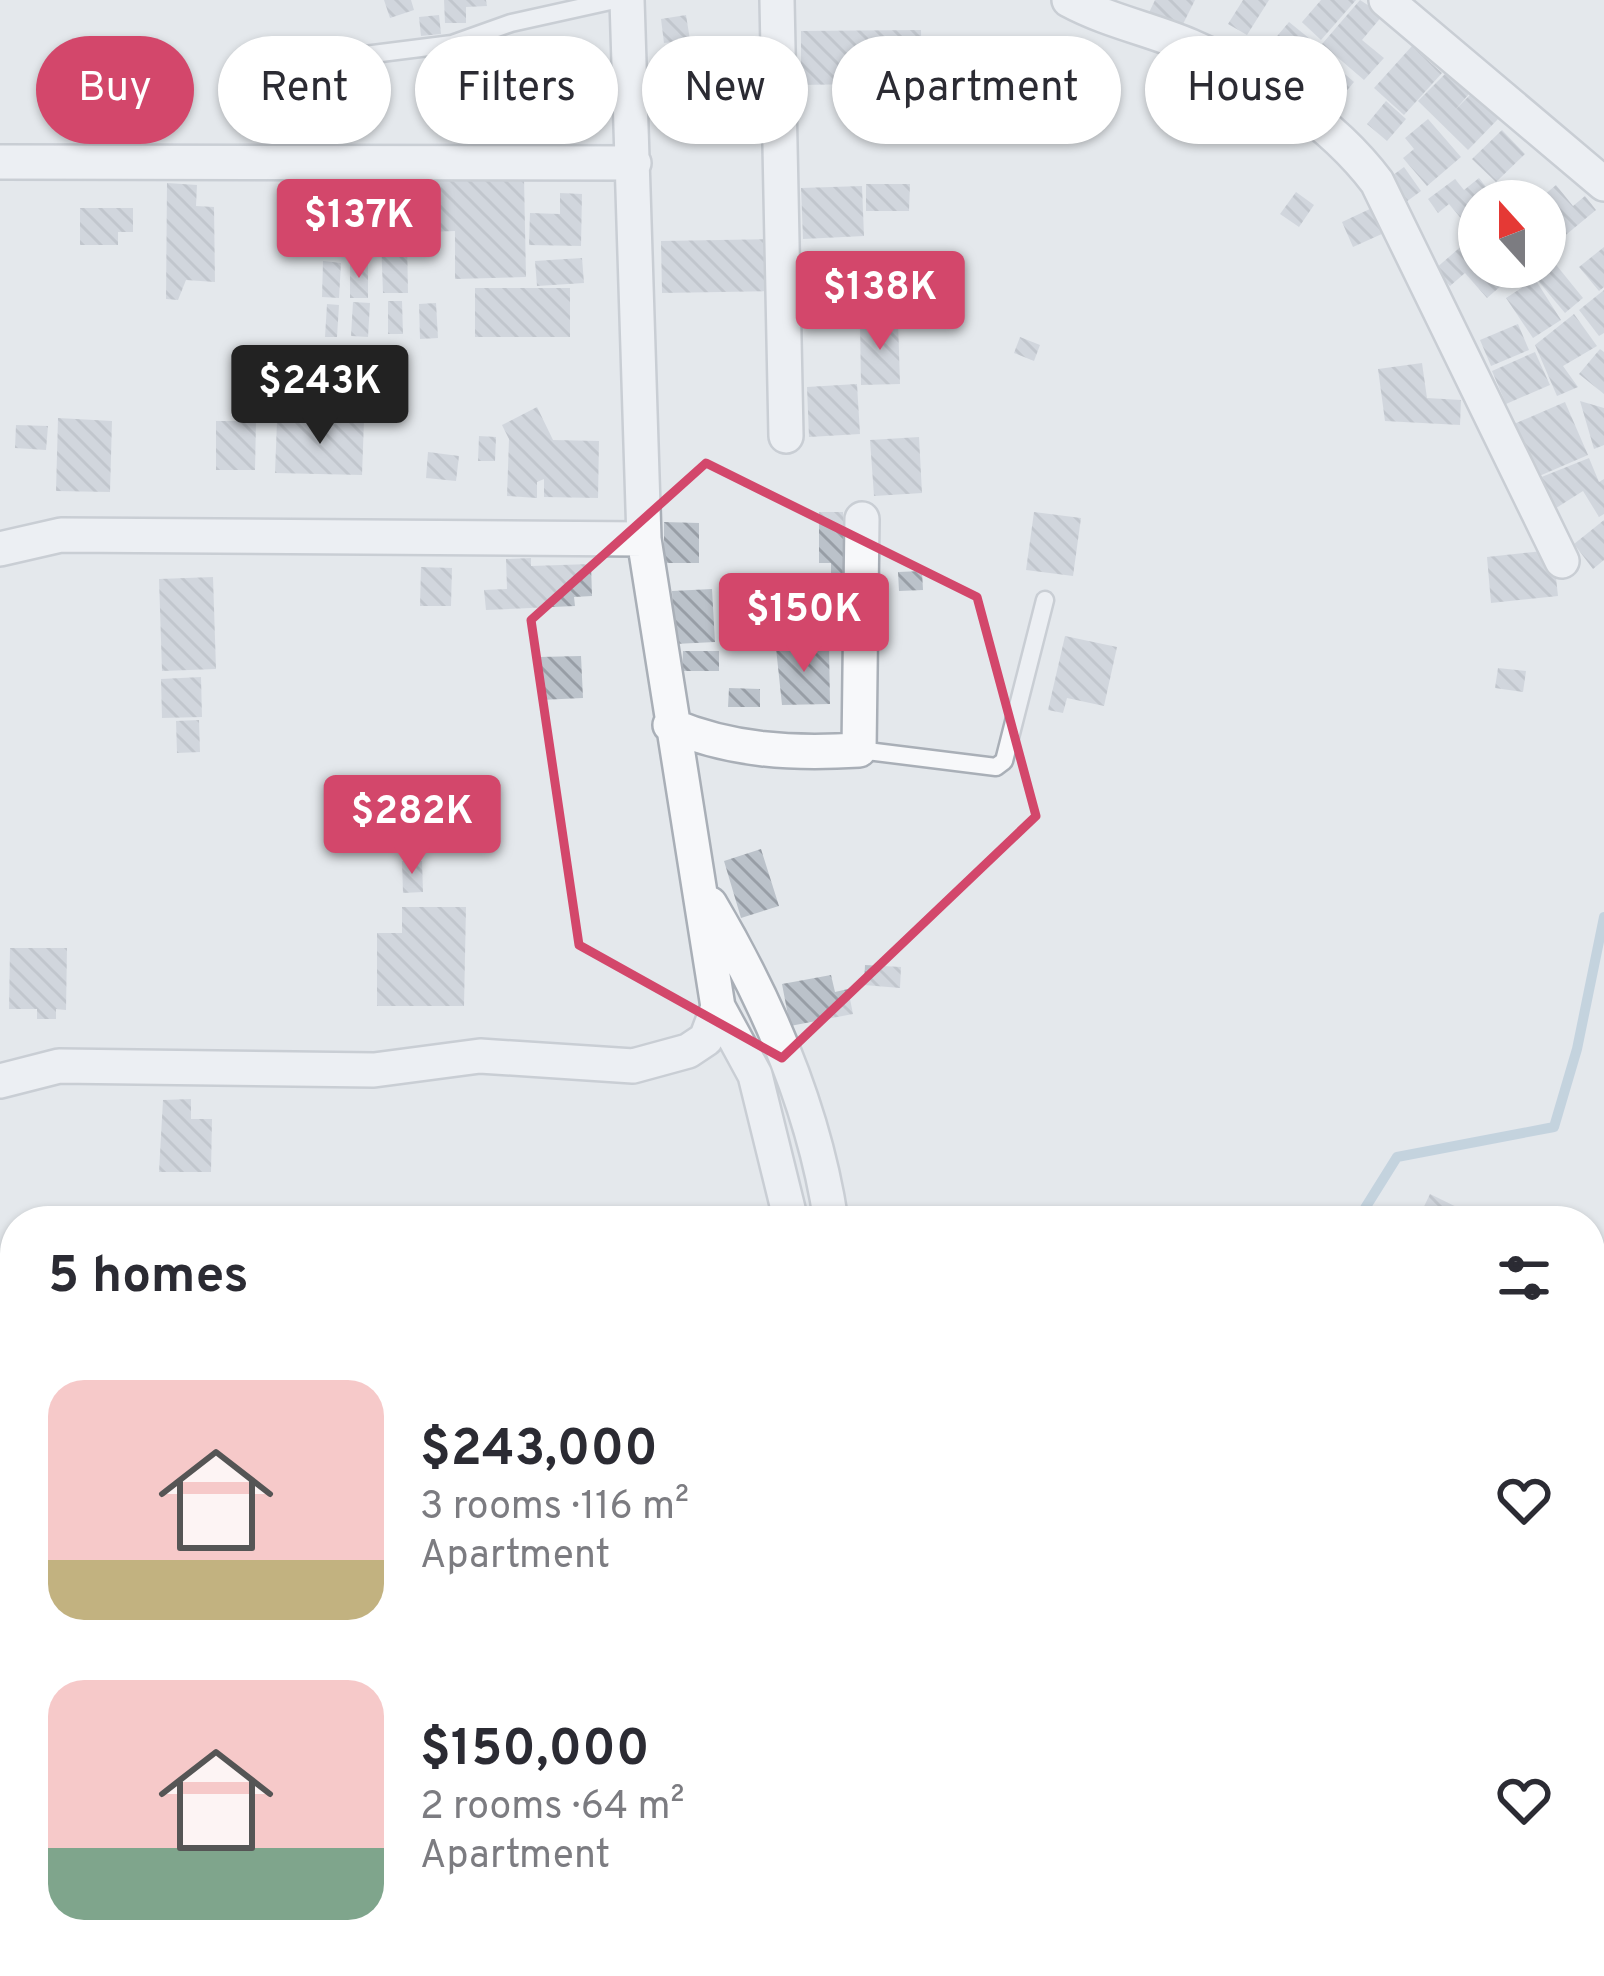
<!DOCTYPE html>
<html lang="en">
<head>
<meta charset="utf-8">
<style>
  body { margin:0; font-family:Overpass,sans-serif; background:#f2f2f3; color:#2b2b33; height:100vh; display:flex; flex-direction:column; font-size:45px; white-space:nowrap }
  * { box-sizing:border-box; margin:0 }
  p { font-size:39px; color:#7c7c81 }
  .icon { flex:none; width:66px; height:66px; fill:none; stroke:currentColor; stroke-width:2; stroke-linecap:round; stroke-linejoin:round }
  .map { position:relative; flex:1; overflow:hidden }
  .side { position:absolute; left:0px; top:1206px; width:1605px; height:771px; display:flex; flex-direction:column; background:#fff; border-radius:48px 48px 0 0; box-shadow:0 3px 9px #0004 }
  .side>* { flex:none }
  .guide { position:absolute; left:36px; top:36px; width:1533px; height:108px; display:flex; gap:24px }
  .needle { width:78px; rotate:339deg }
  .fabs { position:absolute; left:1458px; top:180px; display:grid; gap:24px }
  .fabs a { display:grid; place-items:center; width:108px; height:108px; border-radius:50%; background:#fff; box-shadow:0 3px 9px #0004; font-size:60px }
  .price { position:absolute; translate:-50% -102px; padding:0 27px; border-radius:12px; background:#d3476b; color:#fff; font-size:39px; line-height:78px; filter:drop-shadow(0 3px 6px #0008) }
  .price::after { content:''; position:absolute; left:50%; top:72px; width:36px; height:27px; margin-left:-18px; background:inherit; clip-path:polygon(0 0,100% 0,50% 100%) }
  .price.selected { background:#222; color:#fff }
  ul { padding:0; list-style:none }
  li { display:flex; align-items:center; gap:36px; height:300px; padding:0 48px }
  li span { display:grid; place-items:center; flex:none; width:336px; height:240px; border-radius:36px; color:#555 }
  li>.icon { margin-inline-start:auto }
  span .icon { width:144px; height:144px; fill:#fffc; stroke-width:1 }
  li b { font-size:51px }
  h2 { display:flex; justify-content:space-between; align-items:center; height:144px; padding:0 48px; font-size:51px }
  .chip { padding:0 42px; border-radius:54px; background:#fff; box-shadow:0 3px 9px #0004; font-size:42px; line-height:108px }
  .chip.selected { background:#d3476b; color:#fff }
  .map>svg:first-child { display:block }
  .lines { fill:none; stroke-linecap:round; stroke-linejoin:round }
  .stream { stroke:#9ebacd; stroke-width:10 }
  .building { fill:url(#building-back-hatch) }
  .lane-casing { stroke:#a9afb7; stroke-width:21 }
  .street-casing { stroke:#a9afb7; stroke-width:38 }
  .lane { stroke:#f7f8fa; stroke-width:16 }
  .street { stroke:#f7f8fa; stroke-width:33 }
  .marked { fill:none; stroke:#d3476b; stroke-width:9; stroke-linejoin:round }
</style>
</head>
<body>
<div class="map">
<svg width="1604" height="1976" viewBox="0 0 1604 1976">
  <defs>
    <pattern id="building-back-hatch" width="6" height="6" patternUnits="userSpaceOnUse" patternTransform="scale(3)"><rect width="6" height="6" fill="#bbc2ca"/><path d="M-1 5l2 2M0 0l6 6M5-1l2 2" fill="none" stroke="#989ea6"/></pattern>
  </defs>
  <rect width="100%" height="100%" fill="#e4e8ec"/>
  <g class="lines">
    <path class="stream" d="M1357,1221L1397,1157L1554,1127L1577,1049L1604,917
      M788,1976L796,1962"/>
  </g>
  <path class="building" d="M384,0H411L414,10L390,18Z
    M444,0H486L487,6L466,7V23H445Z
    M1155,0H1195L1177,36L1145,21Z
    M1243,0H1269L1247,35L1228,24Z
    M1321,0H1356L1321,40L1302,22Z
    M1360,0L1383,15L1362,40L1384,58L1364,80L1322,44Z
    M439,15L441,34L421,36L419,17Z
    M686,15L690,40L664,43L661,19Z
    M1289,22L1315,43L1294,68L1268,47Z
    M921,30L922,83L801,85V31Z
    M1412,46L1442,73L1404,115L1374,88Z
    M1317,50L1354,82L1329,112L1292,80Z
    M1182,54L1210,67L1200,87L1172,74Z
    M466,60L467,89L432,91L431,61Z
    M1214,69L1231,77L1215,107L1199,99Z
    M1447,72L1469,94L1455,110L1472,93L1499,118L1468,150L1418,101Z
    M1386,101L1406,119L1387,141L1367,124Z
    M587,102L588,127L511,131L510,106Z
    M1428,119L1461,157L1427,186L1403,158L1414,149L1405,138Z
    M1502,130L1525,154L1496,182L1472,159Z
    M1404,167L1421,191L1406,202L1389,178Z
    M524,178L526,277L455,279V231L427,232L426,181Z
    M1479,178L1497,201H1479V221L1469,228L1449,204L1438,213L1428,199L1455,179L1464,190Z
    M167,183L197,185L196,206L214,207L215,282L186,280L178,300L166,299Z
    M866,184H910L909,211H866Z
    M1556,185L1573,206L1585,196L1596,210L1545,252V201H1537Z
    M862,186L864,236L803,239L801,188Z
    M1296,192L1314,205L1299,227L1280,214Z
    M560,193L582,194L581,246L529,245L530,213L560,214Z
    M80,208H133V232H118V245H80Z
    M1372,208L1384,233L1353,247L1342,222Z
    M1479,231V267H1511L1516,273L1487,298L1465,273L1450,286L1435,269Z
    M381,239H407L408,293H383Z
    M771,239V291L662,293L661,241Z
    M1604,247V287L1599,291L1579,267Z
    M582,258L584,283L537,286L535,261Z
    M323,261L341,263L339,298L322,297Z
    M1553,261L1583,298L1565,313L1534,276Z
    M350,264H368V298H350Z
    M1535,279L1561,320L1533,338L1506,298Z
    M475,288H570V337H475Z
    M1604,290V333L1599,336L1579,310Z
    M388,301H402L403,334H388Z
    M353,302L370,303L368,337L351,336Z
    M436,303L438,338L420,339L419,304Z
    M327,304L339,305L337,337H325Z
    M1574,314L1597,346L1563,366L1578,387L1557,396L1535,345Z
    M898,320L900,384L861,385L860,321Z
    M1518,324L1529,350L1491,366L1480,340Z
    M1020,337L1040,345L1034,361L1014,353Z
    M1600,349L1604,352V394L1579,374Z
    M1535,352L1550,385L1506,404L1492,371Z
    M1422,363L1427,398L1461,400L1460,425L1385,421L1378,369Z
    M857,384L860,434L809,437L807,387Z
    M1580,401L1604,408V445L1594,449Z
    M1565,402L1588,455L1537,477L1514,424Z
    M537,407L553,440L599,441L598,498L544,497V479L537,482V498L507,496L509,439L502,425Z
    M58,418L112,421L110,492L56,491Z
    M364,420L362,475L275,473L277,421Z
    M216,421H256L255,470H216Z
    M16,425L48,426L46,450L15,448Z
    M479,436L496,437L495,461H478Z
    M919,437L922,493L874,496L870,440Z
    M428,452L459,456L456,481L426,478Z
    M1589,458L1599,482L1604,479V514L1599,517L1583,491L1553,510L1539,478Z
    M819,512H843V578H831V563H819Z
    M1034,512L1081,518L1073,576L1026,570Z
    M1604,520V560L1593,569L1574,544Z
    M664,522L699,523V563H664Z
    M1553,550L1558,596L1491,603L1487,557Z
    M531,558V566L591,564L592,596L574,597L575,606L486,610L484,590L507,589L506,559Z
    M421,567L452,568L451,606H420Z
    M922,571L923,590L899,591L898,572Z
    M213,577L216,669L162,671L159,579Z
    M712,589L715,642L675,644L672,591Z
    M803,595L846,597L844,644L801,642Z
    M723,611H751V646L722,645Z
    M1065,636L1117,647L1104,706L1067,698L1063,713L1048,710Z
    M829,646L830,704L782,705L776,648Z
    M683,651H719V671H682Z
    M581,656L583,698L540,700L539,657Z
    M1498,668L1526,671L1523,692L1495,688Z
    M201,677L202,717L162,718L161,679Z
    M729,688L760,689V707H728Z
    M199,720L200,752L177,753L176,721Z
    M761,849L779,906L741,918L724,861Z
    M402,861H422L423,892L403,893Z
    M402,907H466L464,1006H377V933H402Z
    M10,948H67L66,1010L56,1009V1019H37V1009H9Z
    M865,965L901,967L900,988L864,985Z
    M831,975L835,992L848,989L853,1014L790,1026L782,984Z
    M191,1099V1119H212L211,1172H159L163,1100Z
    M1430,1194L1471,1214L1467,1221H1417Z"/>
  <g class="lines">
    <g class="lane-casing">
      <path id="lane" d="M357,56L452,44L511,23L615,0
        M859,750L996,767L1004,761L1045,600
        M341,1962L342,1976"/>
    </g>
    <g class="street-casing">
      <path id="street" d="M627,0L644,539L718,1007L755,1075L791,1221
        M777,0L786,436
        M1069,0C1108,21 1150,29 1190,46C1260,76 1331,121 1377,182L1562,561
        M1386,0L1604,184
        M0,162L634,163
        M0,549L61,535L644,539
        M670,725C732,751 792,754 859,750L862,519
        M710,904C768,1002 814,1107 831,1221
        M0,1081L59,1066L374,1070L480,1056L633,1066L688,1051L706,1039L718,1007
        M0,1439L15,1438
        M1590,1756H1604
        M0,1821L15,1822
        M1438,1962V1976"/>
    </g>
    <use href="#lane" class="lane"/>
    <use href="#street" class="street"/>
  </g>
  <path d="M0 0H1604V1976H0ZM706,463L977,597L1036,816L782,1058L579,945L531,620Z" fill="#e4e8ec" fill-opacity=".55" fill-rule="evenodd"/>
  <path class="marked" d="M706,463L977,597L1036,816L782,1058L579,945L531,620Z"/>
</svg>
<div class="fabs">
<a><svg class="needle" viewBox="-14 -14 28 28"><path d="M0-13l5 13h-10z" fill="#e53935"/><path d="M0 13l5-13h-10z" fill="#7c7c81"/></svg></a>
</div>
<b class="price" style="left:359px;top:281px">$137K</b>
<b class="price" style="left:880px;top:353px">$138K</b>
<b class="price selected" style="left:320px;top:447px">$243K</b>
<b class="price" style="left:804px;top:675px">$150K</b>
<b class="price" style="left:412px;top:877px">$282K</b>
<div class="guide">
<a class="chip selected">Buy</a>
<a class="chip">Rent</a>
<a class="chip">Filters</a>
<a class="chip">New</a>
<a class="chip">Apartment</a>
<a class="chip">House</a>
</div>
<section class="side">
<h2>5 homes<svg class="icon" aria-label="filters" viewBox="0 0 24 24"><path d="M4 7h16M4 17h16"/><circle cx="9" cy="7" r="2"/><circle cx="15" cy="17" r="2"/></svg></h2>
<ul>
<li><span style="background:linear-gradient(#f6c9c9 75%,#c2b280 0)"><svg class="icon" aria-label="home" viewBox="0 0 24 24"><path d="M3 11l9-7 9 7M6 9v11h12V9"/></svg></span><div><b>$243,000</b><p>3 rooms · 116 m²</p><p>Apartment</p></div><svg class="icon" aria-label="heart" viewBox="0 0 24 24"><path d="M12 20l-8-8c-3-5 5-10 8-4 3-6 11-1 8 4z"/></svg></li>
<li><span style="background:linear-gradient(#f6c9c9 70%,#7fa58c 0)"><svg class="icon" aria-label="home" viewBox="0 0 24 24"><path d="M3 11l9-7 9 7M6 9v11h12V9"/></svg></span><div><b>$150,000</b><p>2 rooms · 64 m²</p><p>Apartment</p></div><svg class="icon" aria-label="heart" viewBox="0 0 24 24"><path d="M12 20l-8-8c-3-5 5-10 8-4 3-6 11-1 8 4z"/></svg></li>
</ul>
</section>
</div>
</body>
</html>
